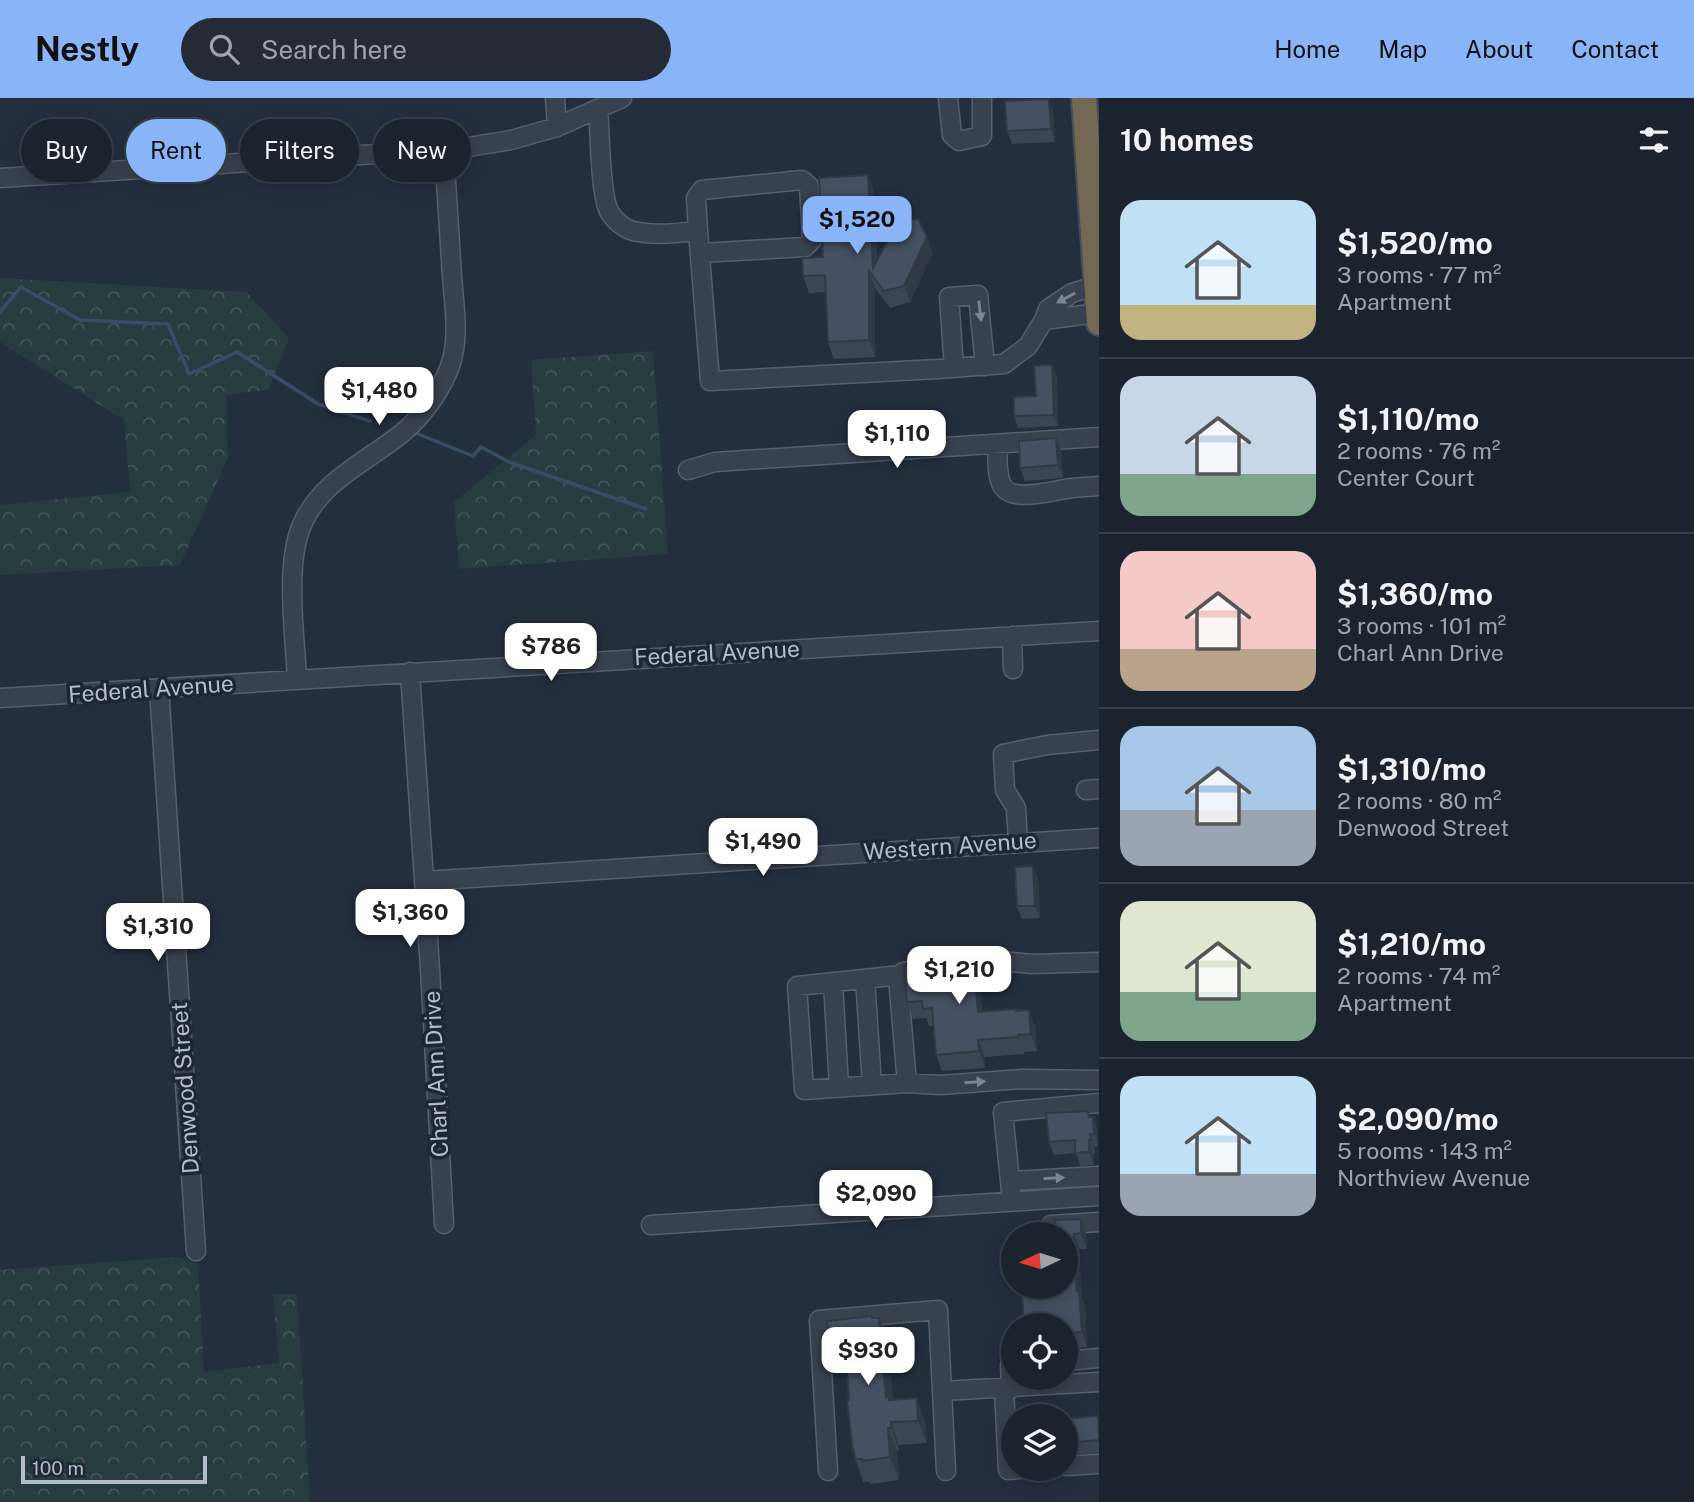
<!DOCTYPE html>
<html lang="en">
<head>
<meta charset="utf-8">
<style>
  body { margin:0; font-family:"Public Sans",sans-serif; background:#242b36; color:#f1f3f6; height:100vh; display:flex; flex-direction:column; font-size:26px; white-space:nowrap }
  * { box-sizing:border-box; margin:0 }
  p { font-size:23px; color:#a0a4aa }
  .icon { flex:none; width:38px; height:38px; fill:none; stroke:currentColor; stroke-width:2; stroke-linecap:round; stroke-linejoin:round }
  .map { position:relative; flex:1; overflow:hidden }
  .side { display:flex; flex-direction:column; background:#1b232e; width:595px }
  .side>* { flex:none }
  .banner { position:absolute; left:21px; top:21px; width:665px; height:63px; display:flex; gap:14px }
  .needle { width:46px; rotate:266deg }
  .tools { position:absolute; left:1001px; top:1124px; display:grid; gap:14px }
  .tools a { display:grid; place-items:center; width:77px; height:77px; border-radius:50%; background:#1b232e; box-shadow:0 4px 18px #0003,0 0 0 2px #39404a; font-size:35px }
  .scale { position:absolute; left:21px; bottom:18px; width:186px; box-sizing:border-box; padding-left:7px; border:4px solid #b4bcc9; border-top:0; font-size:19px; line-height:24px; white-space:nowrap; color:#b4bcc9; -webkit-text-stroke:5px #1d2633; paint-order:stroke }
  .price { position:absolute; translate:-50% -60px; padding:0 16px; border-radius:14px; background:#fff; color:#222; font-size:23px; line-height:46px; filter:drop-shadow(0 2px 4px #0008) }
  .price::after { content:''; position:absolute; left:50%; top:42px; width:21px; height:16px; margin-left:-10px; background:inherit; clip-path:polygon(0 0,100% 0,50% 100%) }
  .price.current { background:#8ab4f8; color:#111 }
  ul { padding:0; list-style:none }
  li { display:flex; align-items:center; gap:21px; height:175px; padding:0 21px }
  li+li { border-top:2px solid #39404a }
  li span { display:grid; place-items:center; flex:none; width:196px; height:140px; border-radius:21px; color:#555 }
  li>.icon { margin-inline-start:auto }
  span .icon { width:84px; height:84px; fill:#fffc; stroke-width:1 }
  li b { font-size:30px }
  h2 { display:flex; justify-content:space-between; align-items:center; height:84px; padding:0 21px; font-size:30px }
  .tag { padding:0 24px; border-radius:32px; background:#1b232e; box-shadow:0 4px 18px #0003,0 0 0 2px #39404a; font-size:24px; line-height:63px }
  .tag.current { background:#8ab4f8; color:#111 }
  header { display:flex; align-items:center; gap:42px; box-sizing:border-box; height:98px; padding:0 35px; background:#8ab4f8; color:#111 }
  header strong { font-size:33px }
  nav { display:flex; gap:38px; margin-inline-start:auto; font-size:24px }
  .search { width:490px; height:63px; background:#242b36; display:flex; align-items:center; gap:18px; box-sizing:border-box; padding:0 24px; border-radius:38px; color:#a0a4aa; font-size:26px }
  main { display:flex; flex:1; min-height:0 }
  .map>svg:first-child { display:block }
  .forest { fill:url(#forest-crowns) }
  .lines { fill:none; stroke-linecap:round; stroke-linejoin:round }
  .stream { stroke:#394c67; stroke-width:3.5 }
  .minor-casing { stroke:#565f6c; stroke-width:21 }
  .highway-casing { stroke:#434c59; stroke-width:28 }
  .minor { stroke:#38414e; stroke-width:18 }
  .highway { stroke:#746855; stroke-width:24 }
  .wall { fill:#3b4654 }
  .shaded-wall { fill:#303945 }
  .building { fill:#455162; stroke:#303945; stroke-width:2 }
  .oneway { fill:#7c8592 }
  .labels { text-anchor:middle; stroke-width:7; stroke-linejoin:round; paint-order:stroke }
  .street-label { font-size:23px; fill:#b4bcc9; stroke:#1d2633 }
</style>
</head>
<body>
<header>
<strong>Nestly</strong>
<div class="search"><svg class="icon" aria-label="search" viewBox="0 0 24 24"><circle cx="10" cy="10" r="6"/><path d="M15 15l6 6"/></svg>Search here</div>
<nav><a>Home</a><a>Map</a><a>About</a><a>Contact</a></nav>
</header>
<main>
<div class="map">
<svg width="1099" height="1404" viewBox="0 0 1099 1404">
  <defs>
    <pattern id="forest-crowns" width="20" height="18" patternUnits="userSpaceOnUse" patternTransform="scale(1.75)"><rect width="20" height="18" fill="#263c3f"/><path d="M2 6a3 3 0 1 1 6 0M12 15a3 3 0 1 1 6 0" fill="none" stroke="#435659"/></pattern>
  </defs>
  <rect width="100%" height="100%" fill="#242f3e"/>
  <path class="forest" d="M0,180L246,194L289,240L268,292L226,297L228,360L180,467L0,477V407L130,394L124,322L0,244Z
    M653,253L668,456L459,471L454,404L536,337L531,262Z
    M179,1159L198,1166L204,1274L279,1265L273,1196H297L310,1404H0V1172Z"/>
  <g class="lines">
    <path class="stream" d="M0,214L21,189L80,222L168,226L189,276L237,254L318,306L370,323
      M418,336L473,358L481,349L509,364L646,411"/>
    <g class="minor-casing">
      <path id="minor" d="M555,0L557,29
        M948,0L952,37L959,43L982,38V0
        M598,11C600,33 600,96 609,113C614,122 623,130 633,133C654,138 677,135 698,133L710,283L938,271L1004,266L1028,248L1044,222L1048,211L1072,195L1097,187
        M0,80L456,51L511,42L557,29L622,0
        M698,133L696,100L702,92L802,82L809,88L812,142L805,149L701,155
        M1044,222L1098,215
        M954,270L949,199L978,197L985,268
        M997,346C998,359 996,379 1003,389C1015,405 1055,392 1072,390C1081,389 1090,389 1099,388
        M688,372L715,364L1099,339
        M1012,538L1013,571
        M410,574L430,871L444,1126
        M297,581C295,538 285,469 301,429C319,384 366,364 401,336C422,319 441,293 450,268C460,241 454,206 452,178C449,136 447,94 444,51
        M159,590L196,1153
        M0,600L1099,533
        M1086,692L1099,691
        M1018,744L1016,710L1005,692L1003,656L1047,647L1099,642
        M424,783L1099,740
        M952,865L992,862L1032,866L1099,864
        M901,877L797,888L804,992L907,985L941,987L1022,981L1099,982
        M865,881L872,987
        M833,884L839,989
        M907,985L898,880L903,874L908,873
        M1010,1083L1099,1078
        M1012,1103L1003,1014L1099,1005
        M651,1127L1099,1098
        M1051,1127L1099,1124
        M1066,1263L1099,1260
        M1004,1291L1008,1372L1032,1370
        M1011,1291L1010,1266H1013
        M942,1293L946,1373
        M1066,1368L1099,1366
        M828,1373L819,1222L938,1212L942,1293L1099,1284"/>
    </g>
    <g class="highway-casing">
      <path id="highway" d="M1084,0L1099,225"/>
    </g>
    <use href="#minor" class="minor"/>
    <use href="#highway" class="highway"/>
  </g>
  <path class="wall" d="M1053,13L1055,44L1012,46L1007,33Z
    M868,77L874,94L877,161L933,155L910,204L890,210L875,190V259L834,261L828,244L825,194L809,195L803,178L823,159Z
    M1057,278L1058,328L1018,330L1014,318Z
    M1056,340L1061,353L1063,380L1025,383L1020,370Z
    M1038,780L1040,820L1022,821L1017,808Z
    M973,857L979,874L982,913L1016,911L1017,913L1029,912L1035,929L1037,953L1024,954V956L985,959V970L942,973L936,957L934,928H929L926,920L913,921L907,904Z
    M1091,1019H1093L1097,1031L1098,1049H1095V1055H1093L1094,1067L1080,1068L1076,1055L1054,1057L1049,1044Z
    M1081,1121L1086,1136L1087,1151H1079L1082,1202L1085,1208L1087,1249L1066,1251V1227L1060,1194L1066,1136Z
    M872,1220H879L887,1243L893,1302L925,1323L927,1345L899,1347V1353H897L899,1382L871,1386L870,1384H863L853,1353L848,1277L843,1268H837L829,1245Z
    M1098,1318L1099,1322V1355L1066,1358V1321Z"/>
  <path class="shaded-wall" d="M1049,1L1053,13L1055,44L1051,31Z
    M868,77L874,94L879,187L873,170Z
    M927,139L933,155L910,204L904,188Z
    M869,173L875,190V259L869,242Z
    M1052,267L1057,278L1058,328L1054,317Z
    M1056,340L1061,353L1063,380L1058,367Z
    M1033,768L1038,780L1040,820L1035,808Z
    M973,857L979,874L984,930L978,914Z
    M1029,912L1035,929L1037,953L1031,936Z
    M978,942L985,959V970L979,953Z
    M1093,1019L1097,1031L1098,1049L1094,1036Z
    M1090,1036L1095,1049V1055L1091,1042Z
    M1089,1042L1093,1055L1094,1067L1089,1054Z
    M1081,1121L1086,1136L1087,1151L1081,1135Z
    M1074,1136L1079,1151L1082,1202L1085,1208L1087,1249L1082,1234L1077,1193Z
    M879,1220L887,1243L894,1312L897,1325L886,1299Z
    M917,1300L925,1323L927,1345L918,1323Z
    M891,1324L899,1347V1353L891,1330Z
    M888,1330L897,1353L899,1382L890,1359Z"/>
  <path class="building" d="M1049,1L1051,31L1007,33L1005,3Z
    M868,77L873,170L898,123L918,121L927,139L904,188L884,193L869,173V242L828,244L825,177L803,178L802,160L823,159L819,80Z
    M1052,267L1054,317L1014,318V299L1036,298L1034,268Z
    M1056,340L1058,367L1020,370L1019,343Z
    M1033,768L1035,808H1017L1015,769Z
    M973,857L978,914L1016,911V913L1029,912L1031,936L1018,937V939L978,942L979,953L936,957L932,910L923,911L922,903L907,904L904,868Z
    M1088,1013L1089,1019H1093L1094,1036H1090L1091,1042H1089V1054L1075,1055V1042L1049,1044L1046,1015Z
    M1081,1121V1135L1074,1136L1077,1193H1079L1082,1234L1066,1235V1227H1024L1022,1197L1060,1194V1188H1066V1136H1056L1055,1122Z
    M872,1218V1220H879L886,1299H889V1302L917,1300L918,1323L891,1324V1330H888L890,1359L862,1363V1361H855L854,1352L853,1353L847,1302H849L846,1254H838V1245H829L827,1223Z
    M1098,1318L1099,1342L1066,1345V1321Z"/>
  <defs><path id="oneway-solid" d="M-6-.8H1V-3.2L6.5 0L1 3.2V.8H-6Z" transform="scale(1.75)"/></defs>
  <g class="oneway">
    <use href="#oneway-solid" transform="translate(1066 200) rotate(152)"/>
    <use href="#oneway-solid" transform="translate(980 213) rotate(84)"/>
    <use href="#oneway-solid" transform="translate(975 984) rotate(-4)"/>
    <use href="#oneway-solid" transform="translate(1054 1080) rotate(-3)"/>
  </g>
  <g class="labels">
    <g class="street-label">
      <text transform="translate(717 555) rotate(-3)" y="8">Federal Avenue</text>
      <text transform="translate(151 591) rotate(-4)" y="8">Federal Avenue</text>
      <text transform="translate(950 748) rotate(-4)" y="8">Western Avenue</text>
      <text transform="translate(436 976) rotate(-93)" y="8">Charl Ann Drive</text>
      <text transform="translate(185 990) rotate(-94)" y="8">Denwood Street</text>
    </g>
  </g>
</svg>
<div class="tools">
<a><svg class="needle" viewBox="-14 -14 28 28"><path d="M0-13l5 13h-10z" fill="#e53935"/><path d="M0 13l5-13h-10z" fill="#a0a4aa"/></svg></a>
<a><svg class="icon" aria-label="locate" viewBox="0 0 24 24"><circle cx="12" cy="12" r="6"/><path d="M12 2v4M12 18v4M2 12h4M18 12h4"/></svg></a>
<a><svg class="icon" aria-label="layers" viewBox="0 0 24 24"><path d="M12 4l9 5-9 5-9-5zM3 14l9 5 9-5"/></svg></a>
</div>
<div class="scale">100 m</div>
<b class="price current" style="left:857px;top:158px">$1,520</b>
<b class="price" style="left:379px;top:329px">$1,480</b>
<b class="price" style="left:897px;top:372px">$1,110</b>
<b class="price" style="left:551px;top:585px">$786</b>
<b class="price" style="left:763px;top:780px">$1,490</b>
<b class="price" style="left:410px;top:851px">$1,360</b>
<b class="price" style="left:158px;top:865px">$1,310</b>
<b class="price" style="left:959px;top:908px">$1,210</b>
<b class="price" style="left:876px;top:1132px">$2,090</b>
<b class="price" style="left:868px;top:1289px">$930</b>
<div class="banner">
<a class="tag">Buy</a>
<a class="tag current">Rent</a>
<a class="tag">Filters</a>
<a class="tag">New</a>
</div>
</div>
<section class="side">
<h2>10 homes<svg class="icon" aria-label="filters" viewBox="0 0 24 24"><path d="M4 7h16M4 17h16"/><circle cx="9" cy="7" r="2"/><circle cx="15" cy="17" r="2"/></svg></h2>
<ul>
<li><span style="background:linear-gradient(#bfe0f5 75%,#c2b280 0)"><svg class="icon" aria-label="home" viewBox="0 0 24 24"><path d="M3 11l9-7 9 7M6 9v11h12V9"/></svg></span><div><b>$1,520/mo</b><p>3 rooms · 77 m²</p><p>Apartment</p></div></li>
<li><span style="background:linear-gradient(#c9d6e8 70%,#7fa58c 0)"><svg class="icon" aria-label="home" viewBox="0 0 24 24"><path d="M3 11l9-7 9 7M6 9v11h12V9"/></svg></span><div><b>$1,110/mo</b><p>2 rooms · 76 m²</p><p>Center Court</p></div></li>
<li><span style="background:linear-gradient(#f6c9c9 70%,#b9a48a 0)"><svg class="icon" aria-label="home" viewBox="0 0 24 24"><path d="M3 11l9-7 9 7M6 9v11h12V9"/></svg></span><div><b>$1,360/mo</b><p>3 rooms · 101 m²</p><p>Charl Ann Drive</p></div></li>
<li><span style="background:linear-gradient(#a9c7e8 60%,#9aa5b1 0)"><svg class="icon" aria-label="home" viewBox="0 0 24 24"><path d="M3 11l9-7 9 7M6 9v11h12V9"/></svg></span><div><b>$1,310/mo</b><p>2 rooms · 80 m²</p><p>Denwood Street</p></div></li>
<li><span style="background:linear-gradient(#dfe7d0 65%,#7fa58c 0)"><svg class="icon" aria-label="home" viewBox="0 0 24 24"><path d="M3 11l9-7 9 7M6 9v11h12V9"/></svg></span><div><b>$1,210/mo</b><p>2 rooms · 74 m²</p><p>Apartment</p></div></li>
<li><span style="background:linear-gradient(#bfe0f5 70%,#9aa5b1 0)"><svg class="icon" aria-label="home" viewBox="0 0 24 24"><path d="M3 11l9-7 9 7M6 9v11h12V9"/></svg></span><div><b>$2,090/mo</b><p>5 rooms · 143 m²</p><p>Northview Avenue</p></div></li>
</ul>
</section>
</main>
</body>
</html>
